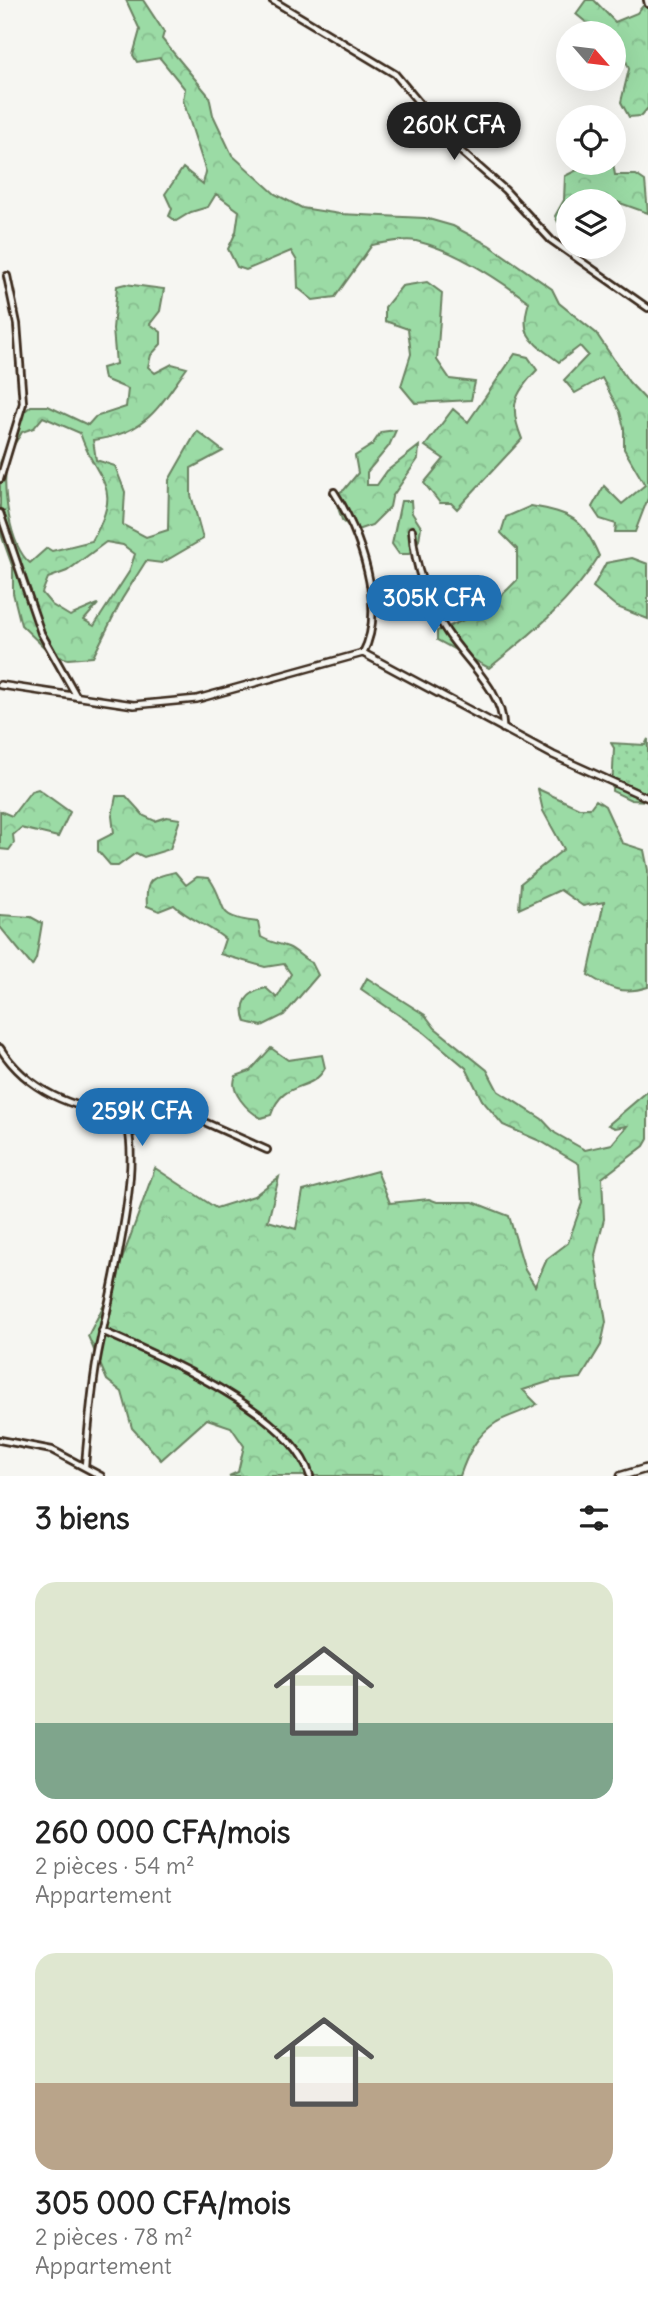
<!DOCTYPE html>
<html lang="fr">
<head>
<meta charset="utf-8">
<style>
  body { margin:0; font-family:Delius,sans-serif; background:#f2f2f2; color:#222; height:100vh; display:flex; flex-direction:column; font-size:26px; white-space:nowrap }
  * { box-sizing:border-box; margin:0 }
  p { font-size:23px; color:#767676 }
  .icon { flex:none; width:38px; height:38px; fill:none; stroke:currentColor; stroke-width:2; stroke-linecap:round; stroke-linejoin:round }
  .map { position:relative; height:1476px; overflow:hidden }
  .details { display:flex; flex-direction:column; background:#fff; flex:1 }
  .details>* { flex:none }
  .needle { width:46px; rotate:118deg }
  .tools { position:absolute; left:556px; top:21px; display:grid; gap:14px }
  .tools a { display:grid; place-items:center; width:70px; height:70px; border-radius:50%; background:#fff; box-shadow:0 7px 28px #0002; font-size:35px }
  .price { position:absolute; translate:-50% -60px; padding:0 16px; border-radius:24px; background:#1f6fb2; color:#fff; font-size:23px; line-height:46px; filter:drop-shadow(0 2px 4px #0008) }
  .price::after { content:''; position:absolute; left:50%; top:42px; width:21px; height:16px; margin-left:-10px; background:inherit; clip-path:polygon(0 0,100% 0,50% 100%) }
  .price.on { background:#222; color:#fff }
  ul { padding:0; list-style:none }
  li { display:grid; align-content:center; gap:14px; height:371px; padding:0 35px }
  li span { display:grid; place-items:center; height:217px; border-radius:21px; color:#555 }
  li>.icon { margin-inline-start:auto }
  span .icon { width:126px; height:126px; fill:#fffc; stroke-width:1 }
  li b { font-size:30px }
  h2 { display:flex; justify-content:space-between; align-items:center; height:84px; padding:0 35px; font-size:30px }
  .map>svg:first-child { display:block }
  .grass { fill:url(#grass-dots); stroke:#6b8262; stroke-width:2 }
  .forest { fill:url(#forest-crowns); stroke:#6b8262; stroke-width:2; fill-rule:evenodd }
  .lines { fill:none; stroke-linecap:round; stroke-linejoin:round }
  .minor-casing { stroke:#3b2a1e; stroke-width:10 }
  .tertiary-casing { stroke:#3b2a1e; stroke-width:10 }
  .secondary-casing { stroke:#3b2a1e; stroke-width:11 }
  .minor { stroke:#f6f6f2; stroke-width:4.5 }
  .tertiary { stroke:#f6f6f2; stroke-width:5 }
  .secondary { stroke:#f6f6f2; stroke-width:6 }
</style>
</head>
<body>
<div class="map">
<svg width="648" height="1476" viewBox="0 0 648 1476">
  <defs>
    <pattern id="grass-dots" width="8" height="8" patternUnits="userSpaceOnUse" patternTransform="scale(1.75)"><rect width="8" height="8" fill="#9bdba5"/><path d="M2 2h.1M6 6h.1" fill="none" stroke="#86bc8e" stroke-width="1.8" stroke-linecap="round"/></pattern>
    <pattern id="forest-crowns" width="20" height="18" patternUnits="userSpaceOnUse" patternTransform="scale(1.75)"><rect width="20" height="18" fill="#9bdba5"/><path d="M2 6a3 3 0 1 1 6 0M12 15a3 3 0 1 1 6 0" fill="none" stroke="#86bc8e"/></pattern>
  </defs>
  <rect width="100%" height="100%" fill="#f6f6f2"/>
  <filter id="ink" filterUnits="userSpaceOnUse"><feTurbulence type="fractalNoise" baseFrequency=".0143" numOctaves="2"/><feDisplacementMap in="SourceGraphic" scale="14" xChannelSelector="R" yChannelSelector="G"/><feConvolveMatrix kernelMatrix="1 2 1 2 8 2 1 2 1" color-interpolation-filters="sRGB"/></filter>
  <g filter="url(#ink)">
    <path class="grass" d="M648,739V801L631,800L612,791L614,748L611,743L645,745Z"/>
    <path class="forest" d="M126,0H143L164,32L162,39L209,96L213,115L232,155L275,194L302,208L340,214L425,218L453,226L489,245L552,289L559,303L596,333L629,382L648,402V498L635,532H615L616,524L600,519L592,507L604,486L622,504L645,485L624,449V428L620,412L602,378L575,393L564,380L588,355L580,346L559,362C533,342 518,337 529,302C497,278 455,250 416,241C403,238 385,243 372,245L335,297L313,300L298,288L297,261L291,251L246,270L237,267L228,249L236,232L239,211L216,194L208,207L191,212L176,221L169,216L172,209L165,194L183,168L203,184L206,172L183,100L185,89L160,58L137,62L133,55L140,30Z
      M586,0H594L615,22L637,13L648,0V108L641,116L629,117L621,102L629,69L618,39L614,40V33H599L576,14Z
      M590,163H613L615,175H636L645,181L648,213L606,198L569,201V233L562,230L555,216L564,200L565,176L577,170L589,171Z
      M427,282L442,293L437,360L450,379L475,382L471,400L415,403L401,386L411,354L408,329L385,321V307L402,286Z
      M125,284L164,289L160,311L150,324L161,332V344L151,355L148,367L155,373L172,364L187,368C158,408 146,434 93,440L96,460L115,466L125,492L123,525L146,537L168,530L169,480L197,431L223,451L191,468V495L203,539L162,563L146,561L122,599L93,657L68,659L52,655L21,625L13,593V568L1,534L0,520V463L20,415L31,406H48L88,425L95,417L126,407L128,389L104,379L102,368L116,364L113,329L117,286ZM43,417L80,433C97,485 125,483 92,541L52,551L47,548L30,563C9,546 2,487 7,461C8,451 17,441 22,432L34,428ZM106,542L123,545L135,554L129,572L94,626L84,620L98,604L70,616L52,605L42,593L48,578L67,571Z
      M515,354L528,357L537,370C513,395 509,407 522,439L457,509L451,503H440L424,483L444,459L425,446L453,409L468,422Z
      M396,430L389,446L367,472V485H377L387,471L419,446L418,459L392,497L390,507L372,525L354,531L342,520L334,495L344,490L358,473L355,456L372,445L381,432Z
      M401,501H411L412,513L421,527L419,540L409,554H399L392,544Z
      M531,506C571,513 583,518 599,556C572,601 530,635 489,668L437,640V631C470,619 492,607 517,580V549L501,533L506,517Z
      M632,558L648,564V619L617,607L593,587L606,563Z
      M38,789L70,812L58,837L21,828L13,835L14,843L9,850L0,849V811L12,816L31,791Z
      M538,789L579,808H590L596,800L605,806L622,843L644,850L648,870V987C623,995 610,989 588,975L604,902L583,906L560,890L519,909L521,883L564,849L543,811Z
      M116,796H126L144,816L155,821L167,817L180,819L170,849L144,857L136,853L118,866H111L98,851V841L114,833L112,816Z
      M175,872L186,885L197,877L209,878C230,907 211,917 258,922L261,937C271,943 278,943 288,947C296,950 303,959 312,963L318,975L284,1015L262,1026L246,1022C239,1003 247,992 266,988L277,998L291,974L284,964L265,967L220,954L225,939C209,925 189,920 174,905L159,911L147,906C145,879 150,878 175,872Z
      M0,915L31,917L42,923L36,959L32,966L0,927Z
      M367,978L425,1015L435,1028L487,1070L498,1091L542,1119L555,1133L585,1150L612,1144L627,1126L615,1128L608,1125L648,1091V1139L644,1146L602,1178L604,1219L595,1255L606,1322L601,1345L581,1378L551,1381L523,1390L537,1404C524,1412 510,1415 497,1422C477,1434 467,1455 460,1476H229L238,1472L244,1446L231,1427L207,1419L161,1460L132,1428L122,1392L107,1380L88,1336L110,1293L155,1168L216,1208L254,1196L279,1177L268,1221L296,1229L303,1191L377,1171L390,1203L429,1199L437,1202H473L509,1216L525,1270L535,1286L547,1259L568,1243L582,1203L579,1164L542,1142L503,1125L482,1100L466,1068L422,1031L361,989Z
      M271,1048L288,1060L322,1055L325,1068C311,1094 283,1078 271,1115L261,1118C248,1111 228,1091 236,1076L250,1071Z"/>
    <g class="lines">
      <g class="minor-casing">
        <path id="minor" d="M272,0L395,74L456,147L505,190L551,240L648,308
          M647,0L648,4
          M0,479L23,403L17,324L7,276
          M334,492C360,531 387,609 363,653
          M0,513L41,633L77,697
          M412,530C415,567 426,601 447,632C465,660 505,693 503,729
          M0,1048C28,1092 73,1108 122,1115C149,1150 105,1312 97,1359C91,1394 88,1430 85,1466
          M129,1133L191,1116L267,1150
          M102,1331C159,1356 292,1412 310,1476
          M0,1440L52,1450L101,1476"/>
      </g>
      <g class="tertiary-casing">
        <path id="tertiary" d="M0,685L134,705L197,699L363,653L553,755L648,798"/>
      </g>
      <g class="secondary-casing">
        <path id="secondary" d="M621,1476L648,1468"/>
      </g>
      <use href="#minor" class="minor"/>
      <use href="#tertiary" class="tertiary"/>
      <use href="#secondary" class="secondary"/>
    </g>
  </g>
</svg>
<div class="tools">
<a><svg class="needle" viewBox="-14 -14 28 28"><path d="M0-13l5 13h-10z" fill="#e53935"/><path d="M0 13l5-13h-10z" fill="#767676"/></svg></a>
<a><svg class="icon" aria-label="locate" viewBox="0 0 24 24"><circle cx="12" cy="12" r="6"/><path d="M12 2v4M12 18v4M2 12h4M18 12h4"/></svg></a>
<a><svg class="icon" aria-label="layers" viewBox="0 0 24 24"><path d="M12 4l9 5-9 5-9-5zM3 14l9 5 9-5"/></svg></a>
</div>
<b class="price on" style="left:454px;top:162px">260K CFA</b>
<b class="price" style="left:434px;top:635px">305K CFA</b>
<b class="price" style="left:142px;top:1148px">259K CFA</b>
</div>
<section class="details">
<h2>3 biens<svg class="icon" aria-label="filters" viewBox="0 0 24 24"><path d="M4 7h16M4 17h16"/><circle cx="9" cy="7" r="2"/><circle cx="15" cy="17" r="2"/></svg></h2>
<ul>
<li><span style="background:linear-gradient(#dfe7d0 65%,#7fa58c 0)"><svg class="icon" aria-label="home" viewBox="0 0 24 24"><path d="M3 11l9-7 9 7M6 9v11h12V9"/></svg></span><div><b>260 000 CFA/mois</b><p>2 pièces · 54 m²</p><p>Appartement</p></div></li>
<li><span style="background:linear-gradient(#dfe7d0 60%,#b9a48a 0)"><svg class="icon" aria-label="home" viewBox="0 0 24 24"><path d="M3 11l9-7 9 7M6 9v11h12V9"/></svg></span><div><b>305 000 CFA/mois</b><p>2 pièces · 78 m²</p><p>Appartement</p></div></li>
</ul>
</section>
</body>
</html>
